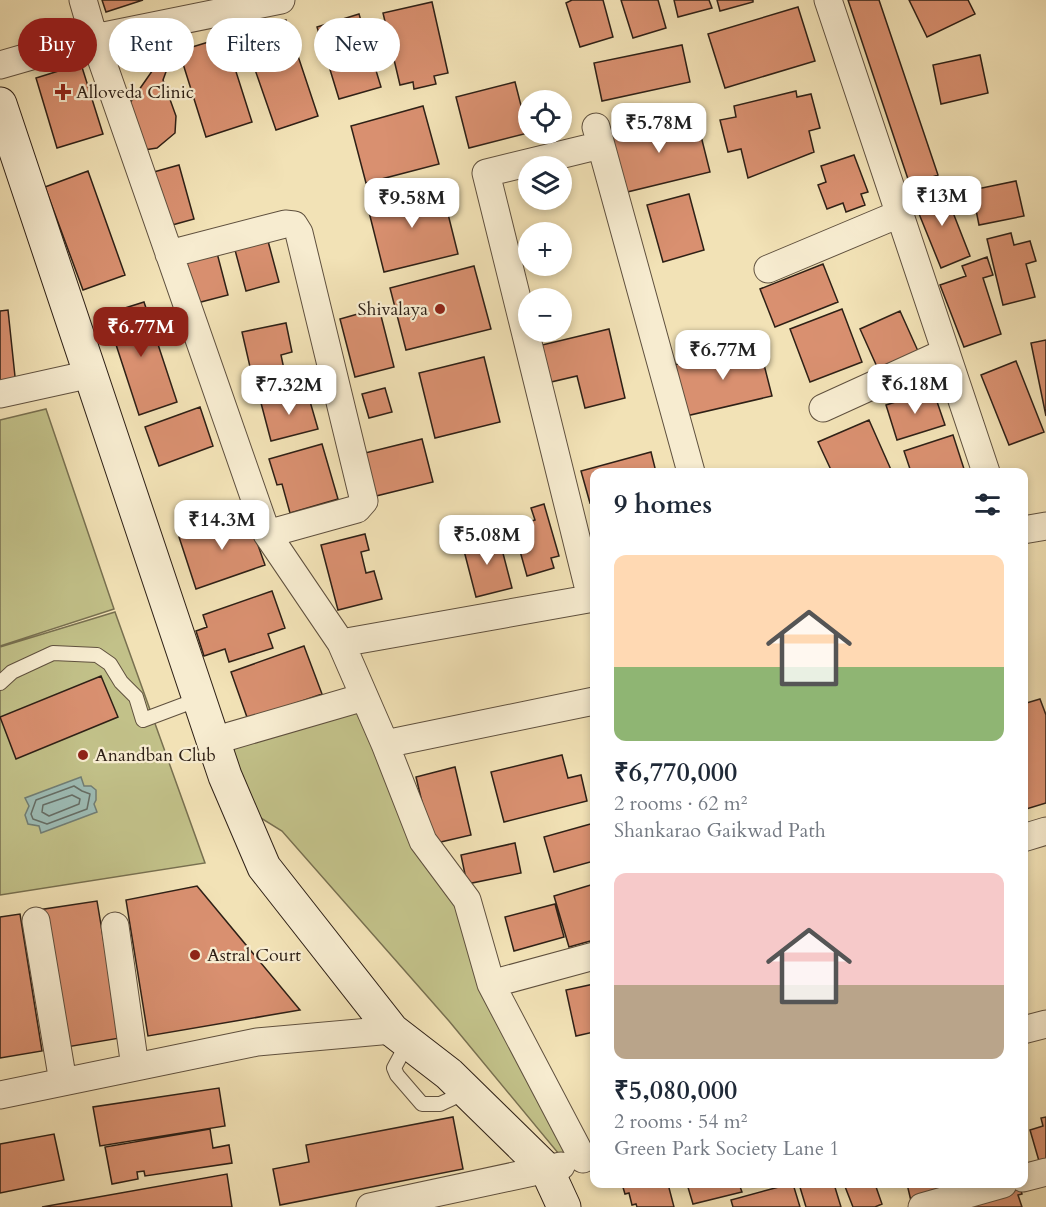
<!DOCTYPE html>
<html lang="en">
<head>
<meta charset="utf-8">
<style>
  body { margin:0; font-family:Cardo,serif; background:#f6f6f7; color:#1f2937; height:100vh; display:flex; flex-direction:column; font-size:22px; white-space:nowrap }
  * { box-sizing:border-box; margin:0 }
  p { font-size:20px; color:#747a83 }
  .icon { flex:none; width:33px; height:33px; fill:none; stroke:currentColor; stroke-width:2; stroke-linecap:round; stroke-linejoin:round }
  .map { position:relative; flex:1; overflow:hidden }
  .drawer { position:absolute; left:590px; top:468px; width:438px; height:720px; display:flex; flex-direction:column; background:#fff; border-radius:12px; box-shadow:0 3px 9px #0003 }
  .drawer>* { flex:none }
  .hud { position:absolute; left:18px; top:18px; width:482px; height:54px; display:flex; gap:12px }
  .fabs { position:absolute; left:518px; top:90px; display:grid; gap:12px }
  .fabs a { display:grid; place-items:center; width:54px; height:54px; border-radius:50%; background:#fff; box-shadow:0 3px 9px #0003; font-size:30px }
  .price { position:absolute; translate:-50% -51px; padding:0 14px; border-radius:12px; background:#fff; color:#222; font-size:20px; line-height:39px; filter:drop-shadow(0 2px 3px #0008) }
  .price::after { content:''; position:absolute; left:50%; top:36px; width:18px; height:14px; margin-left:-9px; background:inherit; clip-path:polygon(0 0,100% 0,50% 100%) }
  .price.current { background:#8f2418; color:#fff }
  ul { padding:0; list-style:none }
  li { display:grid; align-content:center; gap:12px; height:318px; padding:0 24px }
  li span { display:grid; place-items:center; height:186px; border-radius:12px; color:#555 }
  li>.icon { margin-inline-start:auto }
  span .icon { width:108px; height:108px; fill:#fffc; stroke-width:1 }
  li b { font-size:26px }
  h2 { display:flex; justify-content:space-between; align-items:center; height:72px; padding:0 24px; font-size:26px }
  .pill { padding:0 21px; border-radius:27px; background:#fff; box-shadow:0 3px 9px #0003; font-size:21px; line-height:54px }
  .pill.current { background:#8f2418; color:#fff }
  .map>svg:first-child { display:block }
  .green { fill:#c2c189; stroke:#787050; stroke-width:1.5 }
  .water { fill:#9dbcb5; stroke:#717e75; stroke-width:1.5 }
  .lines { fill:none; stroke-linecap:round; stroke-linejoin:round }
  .shore { stroke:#666e66; stroke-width:1.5 }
  .building { fill:#d99070; stroke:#2e2016; stroke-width:1.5 }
  .lane-casing { stroke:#5f503e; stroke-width:16 }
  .street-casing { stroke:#5f503e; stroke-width:29 }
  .secondary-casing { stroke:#2e2016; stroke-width:35 }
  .lane { stroke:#f7ecd0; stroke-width:14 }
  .street { stroke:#f7ecd0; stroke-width:27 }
  .secondary { stroke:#f7ecd0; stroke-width:33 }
  .poi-dot { fill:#8f2418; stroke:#f7ecd0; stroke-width:2 }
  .labels { text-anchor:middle; stroke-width:4.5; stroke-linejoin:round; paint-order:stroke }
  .poi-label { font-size:18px; fill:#2e2016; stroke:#f7ecd0; text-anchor:start }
</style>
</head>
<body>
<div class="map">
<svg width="1046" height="1207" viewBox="0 0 1046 1207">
  <rect width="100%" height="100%" fill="#f2e2b6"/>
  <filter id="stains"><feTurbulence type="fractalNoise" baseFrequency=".00333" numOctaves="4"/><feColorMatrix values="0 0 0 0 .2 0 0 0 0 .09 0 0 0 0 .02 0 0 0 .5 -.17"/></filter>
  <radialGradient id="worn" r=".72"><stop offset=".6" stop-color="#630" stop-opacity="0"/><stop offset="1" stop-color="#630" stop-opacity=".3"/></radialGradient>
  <path class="green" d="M46,409L114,609L0,646V420Z
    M115,612L205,863L0,895V647Z
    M360,708L462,903L576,1155L563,1159L449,1021L282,831L256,815L229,749Z"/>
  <path class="water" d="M81,777L84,786H91L96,790V800L94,804L97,812L41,833L39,826L28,824L25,815L29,806L25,798Z"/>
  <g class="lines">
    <path class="shore" d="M74,786L82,791L90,794L87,809L47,824L33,819L31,814L36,800Z
      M72,795L80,799L79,804L49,816L42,812L43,805Z"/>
  </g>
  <path class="building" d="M102,0H143L106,12Z
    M572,0H603L613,37L580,47L566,3Z
    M621,0H658L666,28L633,38Z
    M674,0H709L712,8L678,17Z
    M717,0H753V2L720,11Z
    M848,0H879L938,175L910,185Z
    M909,0H968L975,14L927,37Z
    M432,2L448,73L434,76L436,84L414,89L413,82L400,85L383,13Z
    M798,7L815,61L725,88L708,34Z
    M359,14L381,87L339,99L317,27Z
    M286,20L318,116L276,130L243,35Z
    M225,37L252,122L206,137L179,51Z
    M682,45L690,82L602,101L594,63Z
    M980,55L988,93L941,104L933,65Z
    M81,64L103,134L57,148L36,78Z
    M157,64L167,69L163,80L176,116L175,133L157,148L138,151L125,110Z
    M515,82L528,133L469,148L456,97Z
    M796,91L797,97L811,94L820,128L809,131L814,152L748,178L741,149L728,152L720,120L736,117L734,106Z
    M423,106L439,164L366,183L351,126Z
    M696,116L710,172L623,193L609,137Z
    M854,155L868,192L861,194L865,205L846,212L843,203L827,209L818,185L826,182L821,166Z
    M179,165L194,219L165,227L150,173Z
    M88,171L125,275L83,290L45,187Z
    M1016,181L1024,216L979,225L972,190Z
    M441,186L458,254L384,272L367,204Z
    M943,187L970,256L941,268L913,199Z
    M689,194L704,250L663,262L647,205Z
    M1011,233L1014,245L1030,241L1036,261L1026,264L1035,297L1003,305L987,239Z
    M268,241L279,282L246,291L235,250Z
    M217,253L228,295L197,303L186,260Z
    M987,257L993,275L983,278L1001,334L964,347L940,285L966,276L962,266Z
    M823,264L838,302L775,327L760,289Z
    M474,266L491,329L406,350L390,288Z
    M144,302L177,402L139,415L106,314Z
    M379,308L394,367L355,377L340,319Z
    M842,309L862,362L810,382L790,329Z
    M8,310L16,386L0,388V311Z
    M900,311L918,351L878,369L860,329Z
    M286,323L292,352L281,355L285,374L253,380L242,332Z
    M609,329L625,398L585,408L577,376L551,382L542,345Z
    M1046,340V416L1031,343Z
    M759,345L772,396L686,416L674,365Z
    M484,357L500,422L435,438L419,373Z
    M1016,361L1044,432L1009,445L981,375Z
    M385,388L392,412L369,418L362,394Z
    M933,390L945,425L897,440L886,405Z
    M307,391L318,429L271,441L261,403Z
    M200,407L213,446L159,466L145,427Z
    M869,420L892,472H832L818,442Z
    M953,435L965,472H911L904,451Z
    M422,439L433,482L376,496L365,453Z
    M322,444L338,499L290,513L282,484L277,485L269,459Z
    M651,452L656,472H594V502L590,503L581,471Z
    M544,504L559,556L551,558L554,568L527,576L513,526L535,520L531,508Z
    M247,514L265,565L196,589L179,537Z
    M365,534L369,550L361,552L366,573L374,571L382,599L338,610L321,545Z
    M498,534L512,588L476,597L462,543Z
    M272,591L285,628L268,634L273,648L229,662L225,649L204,656L196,631L207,627L203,615Z
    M304,646L322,694L248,720L231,672Z
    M101,676L118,717L16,759L0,717Z
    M1040,699L1046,715V803L1023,810V704Z
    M562,755L568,778L581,775L587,801L504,822L491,772Z
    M455,767L471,835L432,844L416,777Z
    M594,823V861L554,872L544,837Z
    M515,843L521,873L467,884L461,855Z
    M594,884V940L569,947L554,896Z
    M197,886L300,1010L148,1036L126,900Z
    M97,901L120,1038L61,1048L38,910Z
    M555,904L564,937L514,951L505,917Z
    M20,914L42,1051L0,1058V917Z
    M594,984V1032L576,1036L566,990Z
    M219,1088L225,1126L100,1146L93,1107Z
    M453,1117L463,1169L280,1205L273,1169L309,1162L306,1145Z
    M1046,1117V1166L1041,1168L1030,1130L1043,1126L1041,1118Z
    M210,1129L213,1148L229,1145L232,1163L145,1176L144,1171L137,1172L138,1179L112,1184L105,1147Z
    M54,1134L64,1180L0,1193V1144Z
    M227,1174L232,1207H42Z
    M622,1184H668L674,1207H637L636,1204L632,1205L629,1193L625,1194Z
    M687,1184H739L742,1192L693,1204Z
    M790,1184H793L800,1207H733L731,1200Z
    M799,1184H834L841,1207H806Z
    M844,1184H875L882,1204L875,1207H853Z
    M907,1184H944L946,1193L911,1201Z
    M1020,1187L1022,1194L1018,1195L1022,1207H966Z"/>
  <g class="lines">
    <g class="lane-casing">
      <path id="lane" d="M0,683L12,672L53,653L97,655L110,664L121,682L136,697L143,720L199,699
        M408,1042L394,1068L397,1075L422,1104H440L466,1092"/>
    </g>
    <g class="street-casing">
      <path id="street" d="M83,0L94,38L267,534L341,643L385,744L423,841L467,900L491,984L583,1159
        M828,0L986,472
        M0,65L94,38L281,0
        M596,127L691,472
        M169,254L285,224L294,225L299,233L364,501L357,509L267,534
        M768,269L899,214
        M0,394L91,374
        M823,408L946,352
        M1023,530L1046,526
        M591,598L486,173L601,145
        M341,643L594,598
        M213,741L364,697
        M385,744L594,701
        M1023,838L1046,831
        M36,921L63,1082
        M115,926L135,1067
        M491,984L594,956
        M1023,1030L1046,1024
        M0,1095L257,1042L392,1030
        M1023,1178L1046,1172
        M370,1207L561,1166
        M922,1207L1003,1184"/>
    </g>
    <g class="secondary-casing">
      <path id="secondary" d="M0,104L225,776L264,867L392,1030L449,1074L547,1170L564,1207"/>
    </g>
    <use href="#lane" class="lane"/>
    <use href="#street" class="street"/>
    <use href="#secondary" class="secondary"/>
  </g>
  <g class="poi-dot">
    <path d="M60 83h6v6h6v6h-6v6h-6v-6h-6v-6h6z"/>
    <circle cx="440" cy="309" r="6"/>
    <circle cx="83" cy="755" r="6"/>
    <circle cx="195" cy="955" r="6"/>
  </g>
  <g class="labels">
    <g class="poi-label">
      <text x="76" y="98">Alloveda Clinic</text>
      <text x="428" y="315" text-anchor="end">Shivalaya</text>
      <text x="95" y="761">Anandban Club</text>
      <text x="207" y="961">Astral Court</text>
    </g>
  </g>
  <rect width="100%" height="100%" filter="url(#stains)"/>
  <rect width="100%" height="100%" fill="url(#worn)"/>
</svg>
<div class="fabs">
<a><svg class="icon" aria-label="locate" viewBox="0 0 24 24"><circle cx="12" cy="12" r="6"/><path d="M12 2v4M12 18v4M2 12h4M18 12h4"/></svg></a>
<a><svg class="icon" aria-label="layers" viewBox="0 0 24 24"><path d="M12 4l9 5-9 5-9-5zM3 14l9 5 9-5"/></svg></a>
<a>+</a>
<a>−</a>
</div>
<b class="price" style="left:659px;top:154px">₹5.78M</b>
<b class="price" style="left:942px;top:227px">₹13M</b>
<b class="price" style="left:412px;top:229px">₹9.58M</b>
<b class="price current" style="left:141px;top:358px">₹6.77M</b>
<b class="price" style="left:723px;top:381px">₹6.77M</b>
<b class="price" style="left:915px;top:415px">₹6.18M</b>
<b class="price" style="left:289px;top:416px">₹7.32M</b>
<b class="price" style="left:222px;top:551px">₹14.3M</b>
<b class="price" style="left:487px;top:566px">₹5.08M</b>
<div class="hud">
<a class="pill current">Buy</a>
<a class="pill">Rent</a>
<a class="pill">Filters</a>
<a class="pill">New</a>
</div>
<section class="drawer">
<h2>9 homes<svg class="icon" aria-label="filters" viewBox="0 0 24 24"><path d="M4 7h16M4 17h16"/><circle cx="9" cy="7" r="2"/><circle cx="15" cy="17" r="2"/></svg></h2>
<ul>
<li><span style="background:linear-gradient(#ffd9b3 60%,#8fb573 0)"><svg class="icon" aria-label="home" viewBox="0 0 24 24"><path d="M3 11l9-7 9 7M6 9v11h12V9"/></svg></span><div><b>₹6,770,000</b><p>2 rooms · 62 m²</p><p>Shankarao Gaikwad Path</p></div></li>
<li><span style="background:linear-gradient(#f6c9c9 60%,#b9a48a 0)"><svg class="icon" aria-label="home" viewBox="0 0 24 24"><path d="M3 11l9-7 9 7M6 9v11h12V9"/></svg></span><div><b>₹5,080,000</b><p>2 rooms · 54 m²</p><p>Green Park Society Lane 1</p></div></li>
</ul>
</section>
</div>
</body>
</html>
